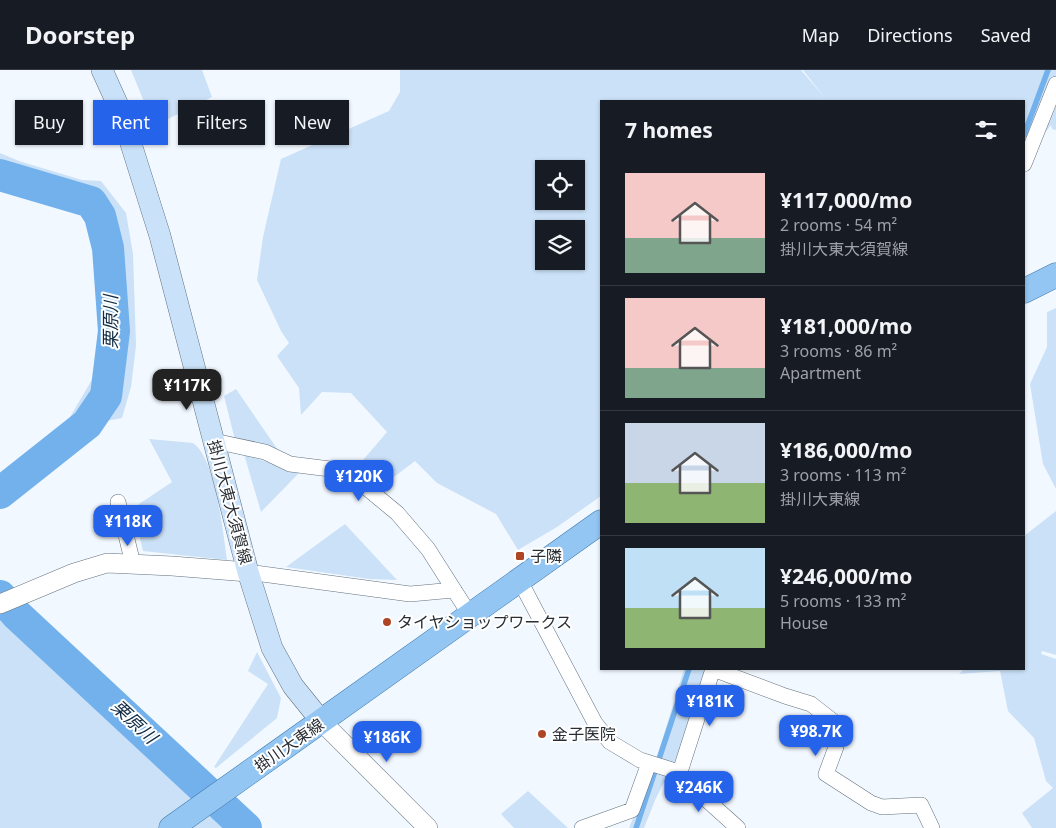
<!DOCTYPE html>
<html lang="en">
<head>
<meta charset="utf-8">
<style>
  body { margin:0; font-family:"Noto Sans","Noto Sans JP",sans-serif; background:#242831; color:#f1f3f6; height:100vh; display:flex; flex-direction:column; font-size:19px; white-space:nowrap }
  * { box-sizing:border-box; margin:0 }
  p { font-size:16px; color:#9ea1a6 }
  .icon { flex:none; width:28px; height:28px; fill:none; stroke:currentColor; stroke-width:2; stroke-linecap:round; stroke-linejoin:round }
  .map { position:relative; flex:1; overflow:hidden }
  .panel { position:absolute; left:600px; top:30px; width:425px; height:570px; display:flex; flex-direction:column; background:#171b24; border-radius:0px; box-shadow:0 1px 4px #0004 }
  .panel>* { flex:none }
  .top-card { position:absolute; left:15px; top:30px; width:475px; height:45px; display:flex; gap:10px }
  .fabs { position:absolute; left:535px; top:90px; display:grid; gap:10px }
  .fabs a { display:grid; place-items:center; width:50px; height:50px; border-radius:0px; background:#171b24; box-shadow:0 1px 4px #0004; font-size:25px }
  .price { position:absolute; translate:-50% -42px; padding:0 11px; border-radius:10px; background:#2563eb; color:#fff; font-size:16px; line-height:32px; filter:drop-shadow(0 1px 2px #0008) }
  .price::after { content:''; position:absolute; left:50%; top:30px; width:15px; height:11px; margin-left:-8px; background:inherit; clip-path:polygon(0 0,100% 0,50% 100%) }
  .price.on { background:#222; color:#fff }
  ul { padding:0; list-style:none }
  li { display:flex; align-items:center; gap:15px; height:125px; padding:0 25px }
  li+li { border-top:1px solid #363941 }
  li span { display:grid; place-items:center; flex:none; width:140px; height:100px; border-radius:0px; color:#555 }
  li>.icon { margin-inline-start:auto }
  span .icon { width:60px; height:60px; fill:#fffc; stroke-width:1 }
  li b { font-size:21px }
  h2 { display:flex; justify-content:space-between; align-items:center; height:60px; padding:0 25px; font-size:21px }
  .tag { padding:0 18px; border-radius:0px; background:#171b24; box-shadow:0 1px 4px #0004; font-size:18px; line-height:45px }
  .tag.on { background:#2563eb; color:#fff }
  header { display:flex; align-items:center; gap:30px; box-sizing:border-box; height:70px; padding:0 25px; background:#171b24; border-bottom:1px solid #363941 }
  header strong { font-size:24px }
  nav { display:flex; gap:28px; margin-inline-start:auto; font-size:18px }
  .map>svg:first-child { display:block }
  .green { fill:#cbe1f7; fill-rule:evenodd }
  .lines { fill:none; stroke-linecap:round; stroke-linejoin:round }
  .stream { stroke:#72b1ec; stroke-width:5.5 }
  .river { stroke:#72b1ec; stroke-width:32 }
  .minor-casing { stroke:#63717e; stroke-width:16 }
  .tertiary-casing { stroke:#63717e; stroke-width:20 }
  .secondary-casing { stroke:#63717e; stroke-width:22 }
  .primary-casing { stroke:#3f78aa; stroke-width:25 }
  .minor { stroke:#fff; stroke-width:15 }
  .tertiary { stroke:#fff; stroke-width:19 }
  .secondary { stroke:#c9e2f9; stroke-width:21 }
  .primary { stroke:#93c6f2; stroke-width:24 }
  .poi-dot { fill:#ae4625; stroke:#fff; stroke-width:2 }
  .labels { text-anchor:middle; stroke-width:4; stroke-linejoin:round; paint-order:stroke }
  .street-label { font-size:16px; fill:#282e34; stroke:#fff }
  .poi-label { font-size:16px; fill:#282e34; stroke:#fff; text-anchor:start }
  .water-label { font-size:18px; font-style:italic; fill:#112c44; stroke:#fff }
</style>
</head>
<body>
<header>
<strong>Doorstep</strong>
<nav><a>Map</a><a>Directions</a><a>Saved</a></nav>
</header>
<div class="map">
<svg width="1056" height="758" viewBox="0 0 1056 758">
  <rect width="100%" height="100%" fill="#f2f8ff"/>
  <path class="green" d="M131,0H202L212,27L154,56Z
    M400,0H801L824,27L803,0H1056V60L1052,59L1051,55L1028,85L1024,87V31H601V426L557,457L518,480L496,444L437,413L415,391L378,419L357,397L387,362L351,323L322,322L301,345L299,318L277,286L289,273L281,261L257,210L263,167L281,89L389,41L400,22ZM544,99H576V131H544ZM544,159H576V191H544Z
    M0,83L19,91L82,110L101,111L126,143L133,184L136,276L131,317L122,348L63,359L97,301L103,277L90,155L78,139L39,124L0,113Z
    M1056,238V419L1043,394L1030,314L1047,277V242Z
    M236,319L278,380L235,370L224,326Z
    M149,369L193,373C216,388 223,464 227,490L143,481L133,438L172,412Z
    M244,384L299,403L261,442Z
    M1056,441V585L1042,581L1041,584L1056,589V758H1032L1022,743L1053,718L1046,711L1034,668L1008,641L1000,601L959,604L964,599H1024V466Z
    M345,454L397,510L369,509L286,497Z
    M0,541L102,630L183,712L240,758H0Z
    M257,582L281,628L277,648L216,698L214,697L268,614L248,601Z
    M684,599H706L676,689L656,728L644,758H629L654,697Z
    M528,721L568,758H514L501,744Z"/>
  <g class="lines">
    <path class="stream" d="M1024,65L1048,0
      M636,758L689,599"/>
    <path class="river" d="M0,105L91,132L100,146L108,178L114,261L106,326L87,354L0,423
      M0,526L17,545L246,758"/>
    <g class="minor-casing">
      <path id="minor" d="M1024,94L1056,14
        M214,371L265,382L290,394L330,399L357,410L397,443L428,479L470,545
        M118,432L133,494
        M248,502L410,524L454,520
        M520,511L595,653L610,672L640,690L672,700L679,705L738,758
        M713,599L785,626L811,634L834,652L836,677L826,704L871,733L882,737L921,735L932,758
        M679,705L713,599
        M582,758L632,740L649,693"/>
    </g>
    <g class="tertiary-casing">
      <path id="tertiary" d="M0,534L74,503L107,493L172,496L248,502
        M322,652L428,758"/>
    </g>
    <g class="secondary-casing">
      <path id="secondary" d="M102,0L121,42L160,166L248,502L272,578L293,616L322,652"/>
    </g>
    <g class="primary-casing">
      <path id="primary" d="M1024,221L1056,205
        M171,758L601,452"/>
    </g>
    <use href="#minor" class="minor"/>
    <use href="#tertiary" class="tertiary"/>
    <use href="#secondary" class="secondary"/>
    <use href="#primary" class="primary"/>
  </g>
  <g class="poi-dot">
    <rect x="515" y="481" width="10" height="10" rx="2.5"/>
    <circle cx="387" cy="552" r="5"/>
    <circle cx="542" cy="664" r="5"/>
  </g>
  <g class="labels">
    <g class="street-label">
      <text transform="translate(230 432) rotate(75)" y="6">掛川大東大須賀線</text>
      <text transform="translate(289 675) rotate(-35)" y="6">掛川大東線</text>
    </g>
    <g class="poi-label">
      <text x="530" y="492">子隣</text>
      <text x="397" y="558">タイヤショップワークス</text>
      <text x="552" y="670">金子医院</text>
    </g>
    <g class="water-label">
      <text transform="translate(111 252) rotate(-90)" y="6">栗原川</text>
      <text transform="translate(134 652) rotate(43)" y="6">栗原川</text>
    </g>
  </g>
</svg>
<div class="fabs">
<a><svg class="icon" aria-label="locate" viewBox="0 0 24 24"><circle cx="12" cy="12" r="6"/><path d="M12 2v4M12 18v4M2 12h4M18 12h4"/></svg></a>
<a><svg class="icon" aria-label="layers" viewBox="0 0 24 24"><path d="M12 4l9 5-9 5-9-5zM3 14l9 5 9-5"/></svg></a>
</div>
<b class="price on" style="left:187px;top:341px">¥117K</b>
<b class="price" style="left:359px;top:432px">¥120K</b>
<b class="price" style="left:128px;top:477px">¥118K</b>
<b class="price" style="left:710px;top:657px">¥181K</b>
<b class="price" style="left:816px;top:687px">¥98.7K</b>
<b class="price" style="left:387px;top:693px">¥186K</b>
<b class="price" style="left:699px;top:743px">¥246K</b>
<div class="top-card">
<a class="tag">Buy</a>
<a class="tag on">Rent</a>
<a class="tag">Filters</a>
<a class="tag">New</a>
</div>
<section class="panel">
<h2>7 homes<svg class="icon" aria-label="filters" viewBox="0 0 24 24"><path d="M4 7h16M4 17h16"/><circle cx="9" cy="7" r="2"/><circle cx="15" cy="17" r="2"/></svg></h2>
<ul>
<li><span style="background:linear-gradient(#f6c9c9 65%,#7fa58c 0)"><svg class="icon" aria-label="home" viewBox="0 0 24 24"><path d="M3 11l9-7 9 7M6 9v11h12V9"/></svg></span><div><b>¥117,000/mo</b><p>2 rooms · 54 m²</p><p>掛川大東大須賀線</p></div></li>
<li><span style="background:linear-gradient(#f6c9c9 70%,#7fa58c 0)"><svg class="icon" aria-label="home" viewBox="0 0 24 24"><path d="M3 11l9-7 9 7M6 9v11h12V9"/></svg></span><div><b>¥181,000/mo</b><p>3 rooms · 86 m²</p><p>Apartment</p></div></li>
<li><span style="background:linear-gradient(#c9d6e8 60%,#8fb573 0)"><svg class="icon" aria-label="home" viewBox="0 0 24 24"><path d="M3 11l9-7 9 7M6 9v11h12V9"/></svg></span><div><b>¥186,000/mo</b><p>3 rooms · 113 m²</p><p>掛川大東線</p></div></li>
<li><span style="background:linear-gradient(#bfe0f5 60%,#8fb573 0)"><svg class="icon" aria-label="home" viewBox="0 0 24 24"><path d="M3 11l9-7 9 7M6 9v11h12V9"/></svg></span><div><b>¥246,000/mo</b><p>5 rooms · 133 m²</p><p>House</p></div></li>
</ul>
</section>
</div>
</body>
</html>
